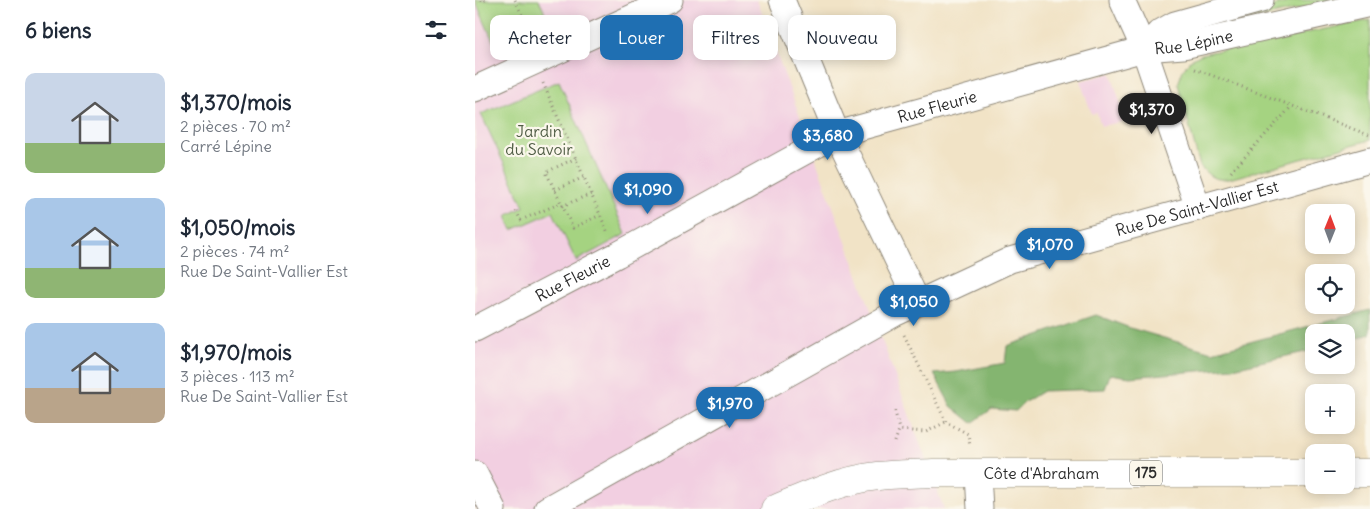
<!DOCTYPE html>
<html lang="fr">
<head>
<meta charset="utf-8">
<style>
  body { margin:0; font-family:Delius,sans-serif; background:#f2f2f3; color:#1f2937; height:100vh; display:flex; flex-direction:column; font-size:19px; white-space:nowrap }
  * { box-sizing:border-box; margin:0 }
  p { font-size:16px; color:#747a83 }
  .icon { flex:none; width:28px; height:28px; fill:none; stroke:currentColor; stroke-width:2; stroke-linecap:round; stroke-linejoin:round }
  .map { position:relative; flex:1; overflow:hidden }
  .drawer { display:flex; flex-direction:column; background:#fff; width:475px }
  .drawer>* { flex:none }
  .top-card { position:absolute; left:15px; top:15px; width:475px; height:45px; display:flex; gap:10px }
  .needle { width:32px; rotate:1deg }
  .tools { position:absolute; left:830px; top:204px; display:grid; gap:10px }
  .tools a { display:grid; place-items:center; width:50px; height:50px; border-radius:10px; background:#fff; box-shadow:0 2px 12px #0003; font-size:25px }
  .price { position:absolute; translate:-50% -42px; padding:0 11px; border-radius:18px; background:#1f6fb2; color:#fff; font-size:16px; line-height:32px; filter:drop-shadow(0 1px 2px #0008) }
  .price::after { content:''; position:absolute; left:50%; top:30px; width:15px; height:11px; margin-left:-8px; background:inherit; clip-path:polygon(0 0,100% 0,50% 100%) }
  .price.selected { background:#222; color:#fff }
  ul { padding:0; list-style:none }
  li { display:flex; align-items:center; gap:15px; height:125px; padding:0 25px }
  li span { display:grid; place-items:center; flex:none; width:140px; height:100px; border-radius:10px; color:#555 }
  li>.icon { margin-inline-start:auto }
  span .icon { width:60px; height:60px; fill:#fffc; stroke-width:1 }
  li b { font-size:21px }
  h2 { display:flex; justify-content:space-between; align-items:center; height:60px; padding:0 25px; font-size:21px }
  .tag { padding:0 18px; border-radius:10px; background:#fff; box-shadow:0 2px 12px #0003; font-size:18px; line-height:45px }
  .tag.selected { background:#1f6fb2; color:#fff }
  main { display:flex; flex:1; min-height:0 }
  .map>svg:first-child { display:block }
  .built { fill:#f2cfe1 }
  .green { fill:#a5d381; stroke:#687f56 }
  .forest { fill:#84b56f; stroke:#58704d }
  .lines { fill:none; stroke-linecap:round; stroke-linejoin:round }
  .minor-casing { stroke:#8e8778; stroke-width:27 }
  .primary-casing { stroke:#8e8778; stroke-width:29 }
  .path { stroke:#8e8778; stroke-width:3; stroke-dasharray:1 4; stroke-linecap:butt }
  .minor { stroke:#fff; stroke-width:25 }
  .primary { stroke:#fff; stroke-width:28 }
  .labels { text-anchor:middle; stroke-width:4.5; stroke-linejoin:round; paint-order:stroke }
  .shield { fill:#fbf7ec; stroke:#696865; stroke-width:1 }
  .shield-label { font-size:15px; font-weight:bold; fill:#2b2b2b }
  .street-label { font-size:16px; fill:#2b2b2b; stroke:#fbf7ec }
  .park-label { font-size:16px; fill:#505d45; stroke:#fbf7ec }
</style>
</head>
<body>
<main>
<section class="drawer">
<h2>6 biens<svg class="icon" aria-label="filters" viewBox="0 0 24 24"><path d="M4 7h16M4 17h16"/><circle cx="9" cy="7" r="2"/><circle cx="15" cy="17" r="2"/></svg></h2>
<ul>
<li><span style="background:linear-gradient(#c9d6e8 70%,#8fb573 0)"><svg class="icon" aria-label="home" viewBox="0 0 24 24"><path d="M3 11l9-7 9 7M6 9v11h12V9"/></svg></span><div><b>$1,370/mois</b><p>2 pièces · 70 m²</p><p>Carré Lépine</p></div></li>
<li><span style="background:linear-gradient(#a9c7e8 70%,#8fb573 0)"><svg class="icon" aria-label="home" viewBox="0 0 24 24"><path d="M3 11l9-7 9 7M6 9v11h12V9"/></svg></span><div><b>$1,050/mois</b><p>2 pièces · 74 m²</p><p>Rue De Saint-Vallier Est</p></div></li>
<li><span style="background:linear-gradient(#a9c7e8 65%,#b9a48a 0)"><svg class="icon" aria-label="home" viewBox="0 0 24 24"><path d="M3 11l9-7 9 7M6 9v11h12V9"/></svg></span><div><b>$1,970/mois</b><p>3 pièces · 113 m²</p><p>Rue De Saint-Vallier Est</p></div></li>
</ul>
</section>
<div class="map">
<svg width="895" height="509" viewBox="0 0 895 509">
  <rect width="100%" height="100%" fill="#fbf7ec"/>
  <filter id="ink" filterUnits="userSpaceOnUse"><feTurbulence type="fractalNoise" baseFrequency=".02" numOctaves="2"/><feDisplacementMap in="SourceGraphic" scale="10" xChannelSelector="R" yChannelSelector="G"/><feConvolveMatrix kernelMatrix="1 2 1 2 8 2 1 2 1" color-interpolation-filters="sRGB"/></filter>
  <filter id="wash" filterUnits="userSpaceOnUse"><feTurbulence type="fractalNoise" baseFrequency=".0096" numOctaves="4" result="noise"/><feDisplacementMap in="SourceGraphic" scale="20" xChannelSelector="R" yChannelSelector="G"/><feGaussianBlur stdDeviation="1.12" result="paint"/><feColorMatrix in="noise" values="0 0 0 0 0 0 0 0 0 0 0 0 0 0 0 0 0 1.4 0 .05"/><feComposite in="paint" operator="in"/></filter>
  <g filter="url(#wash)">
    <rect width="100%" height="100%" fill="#f1e3c6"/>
    <path class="built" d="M0,0H282L469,509H0Z
      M636,73L651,121L626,126L622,113L617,114L605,81Z"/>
    <path class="green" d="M0,0H64L76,26L22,50Z
      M822,0H865L700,36L699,32Z
      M895,20V140L754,179C739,180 736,178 725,166L703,84L708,70L715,60L727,54Z
      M84,81L151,234L101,261L78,212L37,230L31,216L49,207L6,114Z"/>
    <path class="forest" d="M895,310V334L871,342V332H839V350L758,368L655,377L635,374L630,389L568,391L550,402L541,411L517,409L497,423L476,406L459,374L481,372L530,363L532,346L621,315L655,328L737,352Z"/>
  </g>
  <g filter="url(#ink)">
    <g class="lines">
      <g class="minor-casing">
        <g id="minor">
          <path d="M307,0L362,134L443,303"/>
          <path d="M647,0L669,49L723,208"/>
          <path d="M669,49L684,33L700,24L786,0"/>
          <path d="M0,89L195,0"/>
          <path id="s1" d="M0,329L142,255L362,134L669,49L708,46L895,4"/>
          <path d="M0,474L18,509"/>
          <path d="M503,474L505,509"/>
          <path id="s2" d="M72,509L419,314L535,260L895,160"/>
        </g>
      </g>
      <g class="primary-casing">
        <g id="primary">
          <path d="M871,473H895"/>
          <path id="s3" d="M300,509C333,495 367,480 403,476C421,474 440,474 458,473H839"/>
        </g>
      </g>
      <path class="path" d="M6,0L7,2L10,0
        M40,0L58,38
        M720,69L894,135
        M68,83L133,233
        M101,158L71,172L98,228L125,215
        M756,172L817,106
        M80,190L109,177
        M87,206L116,194
        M41,211L46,220L86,203
        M429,335L471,422L493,434L495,446
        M420,411L424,430
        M420,442L424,430L451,432L471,422"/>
      <use href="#minor" class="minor"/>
      <use href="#primary" class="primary"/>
    </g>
  </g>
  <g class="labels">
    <rect class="shield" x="655" y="460.5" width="32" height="25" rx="4"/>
    <g class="shield-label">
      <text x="671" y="478">175</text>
    </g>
    <g class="street-label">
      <text dy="6" stroke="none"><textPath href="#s1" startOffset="780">Rue Lépine</textPath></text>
      <text dy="6" stroke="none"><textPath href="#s1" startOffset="515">Rue Fleurie</textPath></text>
      <text dy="6" stroke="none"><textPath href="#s2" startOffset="720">Rue De Saint-Vallier Est</textPath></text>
      <text dy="6" stroke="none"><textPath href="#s1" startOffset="110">Rue Fleurie</textPath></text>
      <text dy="6" stroke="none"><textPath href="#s3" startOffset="272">Côte d'Abraham</textPath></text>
    </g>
    <g class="park-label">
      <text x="64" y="137">Jardin<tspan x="64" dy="18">du Savoir</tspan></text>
    </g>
  </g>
</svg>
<div class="tools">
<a><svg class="needle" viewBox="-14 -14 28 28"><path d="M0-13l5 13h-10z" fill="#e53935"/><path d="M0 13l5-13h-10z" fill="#747a83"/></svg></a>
<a><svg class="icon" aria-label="locate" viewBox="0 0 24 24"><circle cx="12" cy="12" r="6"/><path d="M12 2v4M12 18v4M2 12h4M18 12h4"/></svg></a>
<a><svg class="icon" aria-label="layers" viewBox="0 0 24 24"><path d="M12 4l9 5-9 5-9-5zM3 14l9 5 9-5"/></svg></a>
<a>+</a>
<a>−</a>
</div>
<b class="price selected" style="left:677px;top:135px">$1,370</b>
<b class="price" style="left:353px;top:161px">$3,680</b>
<b class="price" style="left:173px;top:215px">$1,090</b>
<b class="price" style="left:575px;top:270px">$1,070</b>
<b class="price" style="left:439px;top:327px">$1,050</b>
<b class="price" style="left:255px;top:429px">$1,970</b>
<div class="top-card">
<a class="tag">Acheter</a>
<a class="tag selected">Louer</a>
<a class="tag">Filtres</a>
<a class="tag">Nouveau</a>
</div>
</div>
</main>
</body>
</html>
